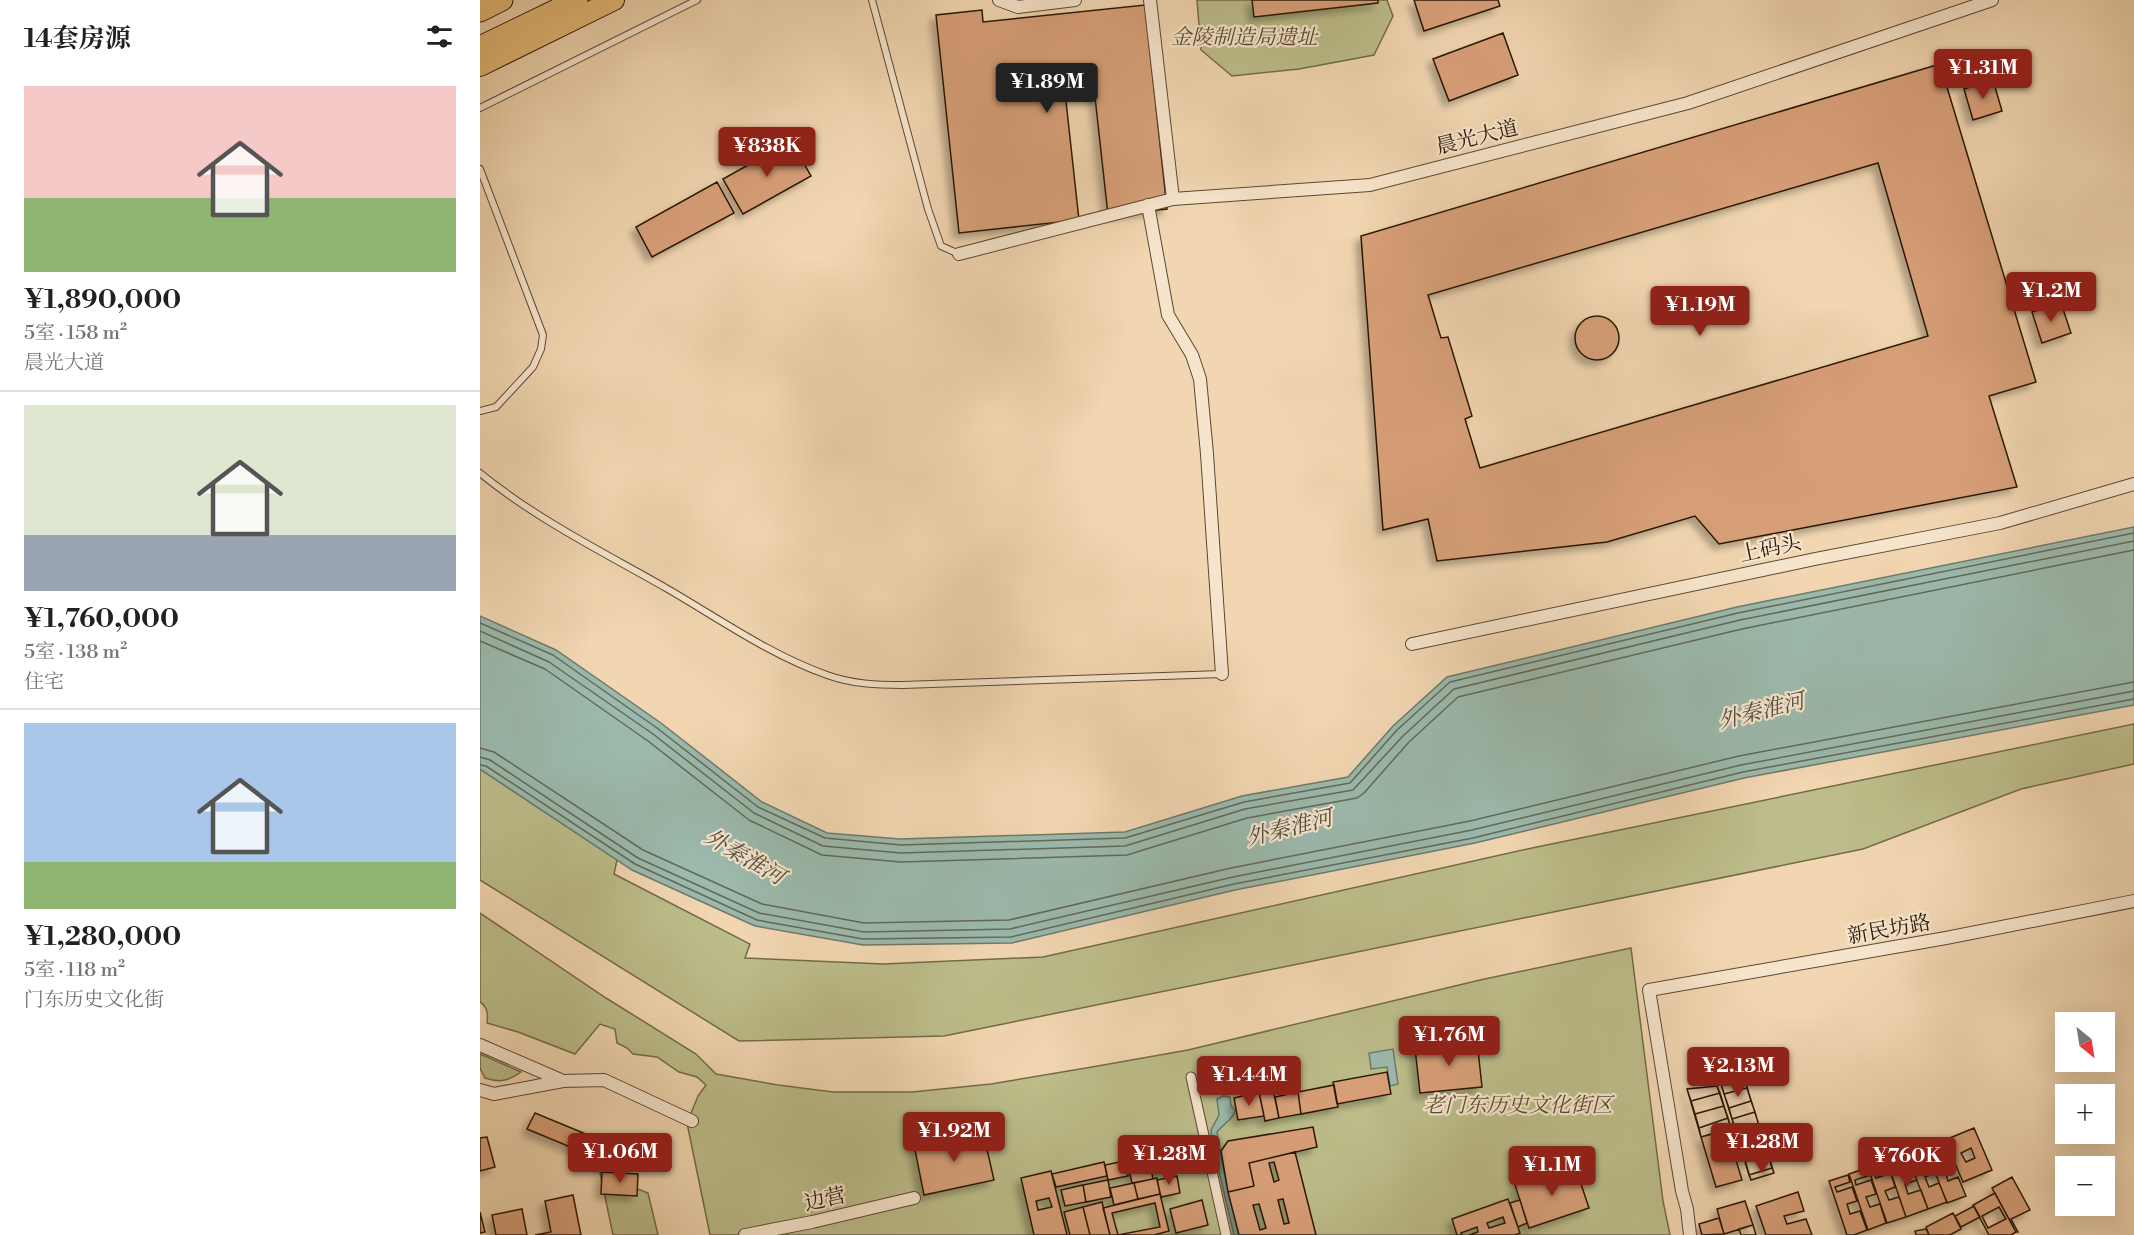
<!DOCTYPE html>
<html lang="zh">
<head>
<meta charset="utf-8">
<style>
  body { margin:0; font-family:"Libre Bodoni","Noto Serif SC",serif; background:#f6f6f6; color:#202124; height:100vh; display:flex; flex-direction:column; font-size:22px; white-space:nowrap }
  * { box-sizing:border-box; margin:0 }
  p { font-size:20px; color:#757577 }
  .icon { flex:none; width:33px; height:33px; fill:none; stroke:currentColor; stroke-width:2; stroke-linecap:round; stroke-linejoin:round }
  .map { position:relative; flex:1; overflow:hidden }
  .drawer { display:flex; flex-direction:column; background:#fff; width:480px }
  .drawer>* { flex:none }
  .needle { width:39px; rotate:150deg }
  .tools { position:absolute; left:1575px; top:1012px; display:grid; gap:12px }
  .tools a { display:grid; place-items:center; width:60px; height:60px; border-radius:0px; background:#fff; box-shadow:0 6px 24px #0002; font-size:30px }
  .price { position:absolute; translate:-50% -51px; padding:0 14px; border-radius:6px; background:#8f2418; color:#fff; font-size:20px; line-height:39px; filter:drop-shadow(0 2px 3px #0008) }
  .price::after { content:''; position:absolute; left:50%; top:36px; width:18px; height:14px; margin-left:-9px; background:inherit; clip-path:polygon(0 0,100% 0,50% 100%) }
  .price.selected { background:#222; color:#fff }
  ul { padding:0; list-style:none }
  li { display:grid; align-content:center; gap:12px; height:318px; padding:0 24px }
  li+li { border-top:2px solid #e0e0e0 }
  li span { display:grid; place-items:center; height:186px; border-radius:0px; color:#555 }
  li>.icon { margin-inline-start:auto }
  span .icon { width:108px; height:108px; fill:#fffc; stroke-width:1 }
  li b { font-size:26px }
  h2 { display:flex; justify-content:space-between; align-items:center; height:72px; padding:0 24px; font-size:26px }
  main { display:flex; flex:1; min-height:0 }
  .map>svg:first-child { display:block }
  .green { fill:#bcbd8a; stroke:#746a48; stroke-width:1.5 }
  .water { fill:#9bb9ac; stroke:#6e796a; stroke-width:1.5 }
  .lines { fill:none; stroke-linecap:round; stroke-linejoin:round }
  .shore { stroke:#636859; stroke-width:1.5 }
  .building { fill:#d79f78; stroke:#2b1806; stroke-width:1.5; fill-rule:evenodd; filter:url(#shadow) }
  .service-casing { stroke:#5c4831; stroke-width:8 }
  .pedestrian-casing { stroke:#5c4831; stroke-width:11 }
  .minor-casing { stroke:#5c4831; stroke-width:14 }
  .primary-casing { stroke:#2b1806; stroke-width:22 }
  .trunk-casing { stroke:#2b1806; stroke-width:23 }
  .service { stroke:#f6e4cc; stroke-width:6 }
  .pedestrian { stroke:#f6e4cc; stroke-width:9 }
  .minor { stroke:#f6e4cc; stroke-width:12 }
  .primary { stroke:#e8bb78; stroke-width:20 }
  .trunk { stroke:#e8bb78; stroke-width:21 }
  .labels { text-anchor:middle; stroke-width:4.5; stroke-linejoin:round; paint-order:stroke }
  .park-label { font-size:21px; font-style:italic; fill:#564a2e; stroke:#f6e4cc }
  .street-label { font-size:21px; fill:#2b1806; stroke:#f6e4cc }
  .water-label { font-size:22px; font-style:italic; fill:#525040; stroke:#f6e4cc }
</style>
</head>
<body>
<main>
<section class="drawer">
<h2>14套房源<svg class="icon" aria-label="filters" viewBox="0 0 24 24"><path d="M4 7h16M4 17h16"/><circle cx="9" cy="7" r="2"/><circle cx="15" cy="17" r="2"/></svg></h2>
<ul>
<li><span style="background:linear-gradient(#f6c9c9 60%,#8fb573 0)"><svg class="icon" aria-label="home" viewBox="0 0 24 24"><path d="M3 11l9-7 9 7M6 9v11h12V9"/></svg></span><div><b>¥1,890,000</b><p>5室 · 158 m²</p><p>晨光大道</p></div></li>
<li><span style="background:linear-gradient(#dfe7d0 70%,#9aa5b1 0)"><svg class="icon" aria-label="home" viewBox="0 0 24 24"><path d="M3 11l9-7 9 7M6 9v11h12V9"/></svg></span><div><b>¥1,760,000</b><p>5室 · 138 m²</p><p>住宅</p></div></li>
<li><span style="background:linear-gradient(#a9c7e8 75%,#8fb573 0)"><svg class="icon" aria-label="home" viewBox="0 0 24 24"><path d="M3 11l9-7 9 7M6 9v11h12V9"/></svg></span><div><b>¥1,280,000</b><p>5室 · 118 m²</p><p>门东历史文化街</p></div></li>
</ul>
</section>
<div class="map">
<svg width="1654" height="1235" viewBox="0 0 1654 1235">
  <defs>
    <filter id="shadow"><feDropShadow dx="-5.5" dy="5.5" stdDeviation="3" flood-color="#0004"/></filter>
  </defs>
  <rect width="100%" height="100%" fill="#f1d6b1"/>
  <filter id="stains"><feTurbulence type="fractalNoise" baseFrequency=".00333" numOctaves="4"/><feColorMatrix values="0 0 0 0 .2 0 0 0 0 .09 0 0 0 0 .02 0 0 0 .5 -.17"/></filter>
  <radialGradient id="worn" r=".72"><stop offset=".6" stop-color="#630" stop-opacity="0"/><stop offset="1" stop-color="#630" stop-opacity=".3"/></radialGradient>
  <path class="green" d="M717,0H907L913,16L894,55L819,69L752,76L721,50Z
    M1654,724V764L1541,789L1383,849L464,1036L259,1041L0,880V769L137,860L134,874L270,944L265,958L403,964L563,957L1052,848Z
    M0,913L126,998L216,1054L236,1074L298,1085L353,1092H432L511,1084L612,1067L708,1050L1000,980L1151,948L1183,1201L1190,1235H230L207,1123L218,1096L226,1085L217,1077L199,1072L177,1057L153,1054L147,1048L137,1043L135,1029L120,1024L95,1054L38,1032L7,1023C8,1015 8,1007 0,1002Z
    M0,1054L41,1072C28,1081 20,1083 5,1078L0,1068Z
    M127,1151L133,1153L145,1169V1184L168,1193L178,1235H133L117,1158Z"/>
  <path class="water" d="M1654,527V705L1264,778L995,843L755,890L532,943L383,945L275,926L152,870L0,769V616L76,650L181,723L282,802L347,833L420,839L645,832L762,796L868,777L913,726L967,677L1257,607Z
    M913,1049L918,1084L910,1086L907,1067L891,1069L889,1053Z
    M743,1096L750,1097L751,1106L755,1110C755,1118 742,1125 737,1132L744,1172L759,1235H754L732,1142L731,1130L739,1115L737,1099Z"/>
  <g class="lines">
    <path class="shore" d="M0,623L73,655L177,728L278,807L345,838L421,845L645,838L764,802L870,783L917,730L970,682L1258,613L1654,533
      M0,631L69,662L173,734L274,813L343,846L421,853L645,846L765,809L873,790L923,736L974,689L1260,620L1654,541
      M0,641L65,669L168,741L269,820L342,855L421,862L647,855L767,818L877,798L884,793L929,742L978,697L1262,629L1654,550
      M0,748L14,752L163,850L282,904L384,923L529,920L751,868L990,821L1259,756L1654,682
      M0,757L10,760L158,858L279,913L384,932L530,929L753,877L992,830L1261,765L1654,691
      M0,765L6,766L155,864L277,920L383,939L531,937L754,884L993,838L1263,772L1654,699"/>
  </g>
  <path class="building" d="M772,0H898V3L774,17Z
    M934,0H1018L1020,6L944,31Z
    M665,5L687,209L628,215L613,79L584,83L599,220L479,233L456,15L502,10L503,22Z
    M1023,33L1038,75L969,101L953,59Z
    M1460,64L1556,382L1509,396L1537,487L1239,544L1215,516L1127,542L957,561L948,519L903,530L881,236ZM1398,163L1448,336L1000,468L985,419L992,416L968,337L961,338L948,295Z
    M1513,80L1522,111L1493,120L1484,89Z
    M311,141L331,176L263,214L243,179Z
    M237,182L254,213L172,257L156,227Z
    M1581,303L1591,333L1562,343L1552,312Z
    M1095 338a22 22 0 1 1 44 0a22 22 0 1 1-44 0Z
    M997,1041L1002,1087L940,1093L935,1048Z
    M907,1072L911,1094L857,1104L853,1082Z
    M1265,1081L1294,1173L1271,1180L1241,1084Z
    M1265,1081L1267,1088L1244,1094L1241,1084Z
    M854,1085L858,1107L821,1114L818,1092Z
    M1237,1086L1251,1128L1221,1137L1207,1089Z
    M1237,1086L1240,1093L1211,1101L1207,1089Z
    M1267,1088L1271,1101L1249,1108L1244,1094Z
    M793,1089L799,1118L785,1121L779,1092Z
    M779,1092L784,1116L758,1120L754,1098Z
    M818,1092L821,1114L799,1118L795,1097Z
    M1240,1093L1244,1106L1215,1114L1211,1101Z
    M1271,1101L1275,1112L1252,1119L1249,1108Z
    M1244,1106L1248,1118L1219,1128L1215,1114Z
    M1275,1112L1279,1126L1257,1133L1252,1119Z
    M55,1113L125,1142L117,1158L47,1129Z
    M1248,1118L1251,1128L1221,1137L1219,1128Z
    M1279,1126L1282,1137L1260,1144L1257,1133Z
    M833,1127L837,1147L769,1163L774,1186L748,1192L741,1151L748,1141Z
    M1494,1128L1512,1170L1483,1182L1465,1140ZM1491,1148L1495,1158L1486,1162L1481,1153Z
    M1247,1130L1262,1180L1236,1187L1221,1137Z
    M503,1132L514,1180L444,1195L435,1150L442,1142Z
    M154,1135L162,1153L121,1167L117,1158L122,1148Z
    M7,1137L15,1167L0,1171V1138Z
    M1282,1137L1288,1155L1265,1162L1260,1144Z
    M1464,1141L1467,1148L1452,1154L1454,1159L1469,1153L1474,1167L1465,1171L1468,1181L1478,1177L1486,1196L1467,1203L1446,1149Z
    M1445,1148L1448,1155L1433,1160L1435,1165L1450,1160L1455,1173L1445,1177L1449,1187L1459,1183L1467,1202L1448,1209L1427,1155Z
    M691,1151L694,1168L673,1173L670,1155Z
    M668,1152L673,1179L652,1183L646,1157Z
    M815,1152L836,1235H759L748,1192L774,1186L769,1163ZM794,1162L799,1180L794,1182L789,1163ZM803,1199L809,1223L804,1224L798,1200ZM779,1204L786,1228L780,1230L773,1205Z
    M1288,1155L1292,1168L1269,1175L1265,1162Z
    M1427,1155L1429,1162L1413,1167L1415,1172L1431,1167L1437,1180L1425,1184L1428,1194L1441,1190L1448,1209L1426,1217L1407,1161Z
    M645,1161L648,1176L628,1180L625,1165Z
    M1407,1161L1409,1168L1394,1173L1396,1178L1411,1173L1415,1187L1405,1191L1409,1200L1419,1197L1426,1217L1407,1223L1388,1168Z
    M624,1162L627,1176L576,1187L572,1174Z
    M1095,1166L1109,1208L1049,1228L1035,1185Z
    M1292,1168L1294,1173L1271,1180L1269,1175Z
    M1387,1168L1390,1175L1375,1180L1376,1185L1391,1180L1396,1194L1386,1197L1390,1207L1400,1204L1406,1223L1388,1230L1369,1174Z
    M571,1171L587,1235H554L541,1178ZM569,1198L572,1207L558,1210L556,1201Z
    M122,1172L158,1174L157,1196L121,1194Z
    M1368,1175L1370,1182L1355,1187L1357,1192L1372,1187L1377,1201L1367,1204L1370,1214L1380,1211L1387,1230L1374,1235H1367L1349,1181Z
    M697,1176L700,1193L681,1197L677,1180Z
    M1532,1177L1550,1210L1531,1219L1538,1232H1536L1512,1188Z
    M677,1178L680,1194L658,1199L654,1183Z
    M628,1180L631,1197L606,1202L603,1185Z
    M654,1183L658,1199L634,1205L630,1188Z
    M603,1185L606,1202L585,1206L581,1190Z
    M1318,1192L1324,1211L1304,1216L1307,1224L1326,1219L1332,1235H1286L1276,1206Z
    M1515,1193L1536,1232L1531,1235H1509L1493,1205ZM1519,1207L1526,1219L1508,1228L1502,1216Z
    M680,1194L689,1231L674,1235H630L623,1208Z
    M93,1195L101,1235H55L71,1232L65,1201Z
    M1028,1199L1040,1233L1035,1235H989L998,1232L997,1227L981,1233L982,1235H977L972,1219ZM1023,1217L1025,1223L1009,1228L1007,1223Z
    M722,1200L728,1225L696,1233L690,1209Z
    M1040,1200L1047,1223L1038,1227L1030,1203Z
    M1265,1201L1273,1225L1244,1234L1237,1209Z
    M622,1202L630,1235H610L603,1207Z
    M675,1203L680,1227L638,1235L632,1213Z
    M1494,1206L1500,1217L1481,1227L1475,1216Z
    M603,1207L610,1235H590L584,1212Z
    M42,1209L47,1235H16L12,1215Z
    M0,1212L5,1232L0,1233Z
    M1473,1213L1481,1229L1470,1235H1449L1446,1227Z
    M1239,1218L1244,1234L1222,1235L1219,1224Z
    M1273,1225L1276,1235H1261L1259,1229Z
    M1273,1225L1276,1235H1261L1259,1229Z
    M1446,1229L1449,1235H1436L1435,1231Z"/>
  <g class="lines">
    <g class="service-casing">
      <path id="service" d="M392,0L448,209L461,246L479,254
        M0,108L217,0
        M0,169L63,335L61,349L53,367L16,407L0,411
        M0,473C56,519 123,552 186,588C238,618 290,655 347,675C372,684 397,685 423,685L742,674"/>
    </g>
    <g class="pedestrian-casing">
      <path id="pedestrian" d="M711,1077L746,1235"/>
    </g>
    <g class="minor-casing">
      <path id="minor" d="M519,0L538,7L595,0
        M670,0L693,199
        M668,205L688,315L712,355L720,379L727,454L742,674
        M479,254L693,199L890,185L1208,103L1512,0
        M932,644L1335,559L1520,523L1654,484
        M0,1045L83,1081L124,1080L212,1121
        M0,1090L14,1094L83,1081
        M265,1235L332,1222L434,1198
        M1210,1235L1207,1209L1202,1191L1169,990L1466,938L1654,901"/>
    </g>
    <g class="primary-casing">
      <path id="primary" d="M0,66L134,0"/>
    </g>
    <g class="trunk-casing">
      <path id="trunk" d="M0,11L22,0
        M0,47L97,0"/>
    </g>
    <use href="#service" class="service"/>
    <use href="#pedestrian" class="pedestrian"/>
    <use href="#minor" class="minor"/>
    <use href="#primary" class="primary"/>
    <use href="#trunk" class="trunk"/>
  </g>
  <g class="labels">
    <g class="park-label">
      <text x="764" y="44">金陵制造局遗址</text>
      <text x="1038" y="1112">老门东历史文化街区</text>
    </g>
    <g class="street-label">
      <text transform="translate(997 137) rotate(-14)" y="7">晨光大道</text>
      <text transform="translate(1290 548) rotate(-12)" y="7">上码头</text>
      <text transform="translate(1409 929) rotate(-10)" y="7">新民坊路</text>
      <text transform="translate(345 1199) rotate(-13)" y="7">边营</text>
    </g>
    <g class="water-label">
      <text transform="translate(1281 710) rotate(-14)" y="8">外秦淮河</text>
      <text transform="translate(809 827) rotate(-14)" y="8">外秦淮河</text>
      <text transform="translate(265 856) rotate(30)" y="8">外秦淮河</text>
    </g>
  </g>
  <rect width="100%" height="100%" filter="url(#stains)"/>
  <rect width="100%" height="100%" fill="url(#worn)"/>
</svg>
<div class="tools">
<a><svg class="needle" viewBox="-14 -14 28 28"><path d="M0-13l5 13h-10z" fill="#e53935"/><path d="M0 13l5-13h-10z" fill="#757577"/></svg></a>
<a>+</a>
<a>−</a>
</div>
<b class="price" style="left:1503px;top:100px">¥1.31M</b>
<b class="price selected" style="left:567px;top:114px">¥1.89M</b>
<b class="price" style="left:287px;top:178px">¥838K</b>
<b class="price" style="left:1571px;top:323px">¥1.2M</b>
<b class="price" style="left:1220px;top:337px">¥1.19M</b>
<b class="price" style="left:969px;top:1067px">¥1.76M</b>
<b class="price" style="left:1258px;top:1098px">¥2.13M</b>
<b class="price" style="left:769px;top:1107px">¥1.44M</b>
<b class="price" style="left:474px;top:1163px">¥1.92M</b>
<b class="price" style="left:1282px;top:1174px">¥1.28M</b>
<b class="price" style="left:140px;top:1184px">¥1.06M</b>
<b class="price" style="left:689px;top:1186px">¥1.28M</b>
<b class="price" style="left:1427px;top:1188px">¥760K</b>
<b class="price" style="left:1072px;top:1197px">¥1.1M</b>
</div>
</main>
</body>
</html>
